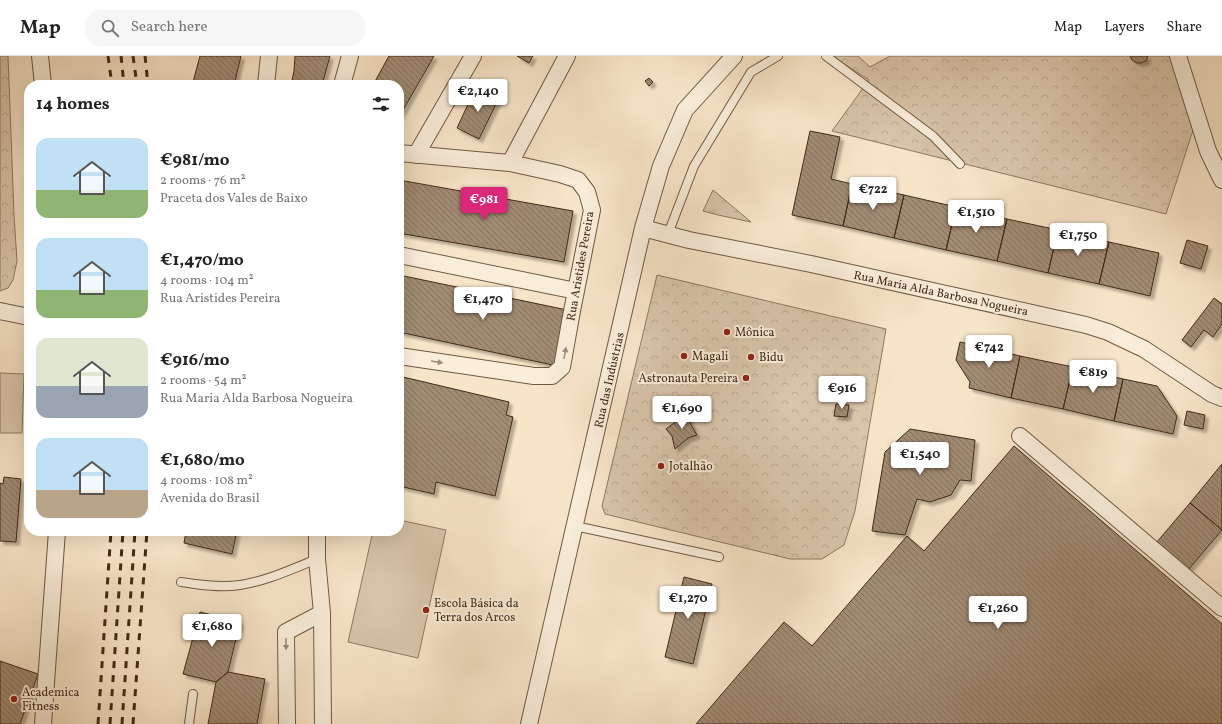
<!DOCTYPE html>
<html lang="en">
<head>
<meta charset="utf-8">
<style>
  body { margin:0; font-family:Vollkorn,serif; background:#f6f6f6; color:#222; height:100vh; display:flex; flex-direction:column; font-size:15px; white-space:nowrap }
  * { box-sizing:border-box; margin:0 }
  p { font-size:13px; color:#767676 }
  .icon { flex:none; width:22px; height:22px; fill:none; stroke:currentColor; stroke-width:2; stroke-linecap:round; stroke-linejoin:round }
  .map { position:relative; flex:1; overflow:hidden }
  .side { position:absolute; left:24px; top:24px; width:380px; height:456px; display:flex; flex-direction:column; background:#fff; border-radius:16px; box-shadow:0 4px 16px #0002 }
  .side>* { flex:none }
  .price { position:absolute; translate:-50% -34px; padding:0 9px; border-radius:4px; background:#fff; color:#222; font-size:13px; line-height:26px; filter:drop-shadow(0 1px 2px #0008) }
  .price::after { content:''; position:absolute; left:50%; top:24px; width:12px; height:9px; margin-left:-6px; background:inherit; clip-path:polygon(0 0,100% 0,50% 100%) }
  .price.on { background:#db2777; color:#fff }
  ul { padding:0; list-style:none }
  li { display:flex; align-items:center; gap:12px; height:100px; padding:0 12px }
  li span { display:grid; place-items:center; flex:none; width:112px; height:80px; border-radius:12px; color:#555 }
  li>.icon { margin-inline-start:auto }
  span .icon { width:48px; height:48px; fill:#fffc; stroke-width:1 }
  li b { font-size:17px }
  h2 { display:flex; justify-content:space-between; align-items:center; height:48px; padding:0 12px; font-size:17px }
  header { display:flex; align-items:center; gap:24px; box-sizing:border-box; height:56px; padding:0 20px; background:#fff; border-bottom:1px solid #e0e0e0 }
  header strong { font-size:19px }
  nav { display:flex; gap:22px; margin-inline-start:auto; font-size:14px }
  .search { width:280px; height:36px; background:#f6f6f6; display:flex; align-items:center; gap:10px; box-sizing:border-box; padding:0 14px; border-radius:16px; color:#767676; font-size:15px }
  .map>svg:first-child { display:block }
  .grass { fill:url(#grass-tufts); stroke:#8e7860 }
  .forest { fill:url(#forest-crowns); stroke:#8e7860 }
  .pitch { fill:#d9c5aa; stroke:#8e7860 }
  .building { fill:url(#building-back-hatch); stroke:#432a16; filter:url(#shadow) }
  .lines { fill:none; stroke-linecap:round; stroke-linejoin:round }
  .lane-casing { stroke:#705942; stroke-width:10 }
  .street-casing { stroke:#705942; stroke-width:18 }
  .lane { stroke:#faeedb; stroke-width:8 }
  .street { stroke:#faeedb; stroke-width:16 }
  .rail { stroke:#432a16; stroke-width:3; stroke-dasharray:7 7; stroke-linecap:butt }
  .oneway { fill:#9e8c78 }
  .poi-dot { fill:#8f2418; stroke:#faeedb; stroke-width:1.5 }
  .labels { text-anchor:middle; stroke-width:4; stroke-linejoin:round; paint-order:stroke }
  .street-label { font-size:12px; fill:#432a16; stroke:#faeedb }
  .poi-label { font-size:12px; fill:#432a16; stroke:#faeedb; text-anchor:start }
</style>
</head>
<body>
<header>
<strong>Map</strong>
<div class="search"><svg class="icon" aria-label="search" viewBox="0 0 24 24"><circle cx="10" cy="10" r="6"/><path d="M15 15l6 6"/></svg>Search here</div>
<nav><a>Map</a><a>Layers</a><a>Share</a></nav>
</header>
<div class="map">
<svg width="1222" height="668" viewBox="0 0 1222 668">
  <defs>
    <pattern id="grass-tufts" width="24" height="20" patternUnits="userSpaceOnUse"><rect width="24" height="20" fill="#d9c5aa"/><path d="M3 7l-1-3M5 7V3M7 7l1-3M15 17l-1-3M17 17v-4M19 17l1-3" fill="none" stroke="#bba992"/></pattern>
    <pattern id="forest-crowns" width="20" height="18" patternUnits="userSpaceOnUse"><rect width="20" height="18" fill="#d9c5aa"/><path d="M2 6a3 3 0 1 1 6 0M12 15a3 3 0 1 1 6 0" fill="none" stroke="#bba992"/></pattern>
    <pattern id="building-back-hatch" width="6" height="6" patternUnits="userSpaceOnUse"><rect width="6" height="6" fill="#a18b73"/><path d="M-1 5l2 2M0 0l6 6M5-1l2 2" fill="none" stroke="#85725d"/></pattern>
    <filter id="shadow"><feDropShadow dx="3.5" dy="3.5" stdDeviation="1" flood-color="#0004"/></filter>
  </defs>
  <rect width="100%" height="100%" fill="#f8e5c8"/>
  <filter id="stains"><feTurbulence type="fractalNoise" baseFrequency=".005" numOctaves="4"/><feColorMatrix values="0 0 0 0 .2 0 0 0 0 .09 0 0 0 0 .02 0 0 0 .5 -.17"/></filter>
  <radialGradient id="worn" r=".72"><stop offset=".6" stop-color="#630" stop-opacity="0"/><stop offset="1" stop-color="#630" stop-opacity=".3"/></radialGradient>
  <path class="grass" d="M713,134L751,166L718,159L703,155Z"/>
  <path class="forest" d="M0,0H8L14,159L17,205L13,224L8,232L0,235Z
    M832,0H858L870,11L890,0H1171L1194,71L1166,158L832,75L869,24Z
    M657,219L886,273L855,455L844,489L822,503H790L605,458L602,450Z"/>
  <path class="pitch" d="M0,317L24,318L22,377H0Z
    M399,464L446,474L418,602L348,586L373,475H399Z"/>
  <path class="building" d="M200,0H241L234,29H206L193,26Z
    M295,0H330L322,29H291L294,15Z
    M389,0H434L399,61V29H373Z
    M517,0H533L529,7Z
    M1130,0H1148L1146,5L1141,7H1137L1132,4Z
    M649,22L653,26L649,30L645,25Z
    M476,31L499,42L479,83L457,72Z
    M810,75L840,81L831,123L852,128L843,170L792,159Z
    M399,124L573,155L564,206L399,177Z
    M852,128L904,139L894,182L843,170Z
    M904,139L956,151L946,194L894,182Z
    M956,151L1007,163L997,205L946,194Z
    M1007,163L1058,174L1048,217L997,205Z
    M1058,174L1109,186L1099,228L1048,217Z
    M1187,184L1208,190L1201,213L1180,207Z
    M1109,186L1159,197L1150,240L1099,228Z
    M399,219L572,255L562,311L399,276Z
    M1214,242L1222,248V268L1213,281L1204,274L1191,291L1182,284Z
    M960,286L1020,300L1011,342L969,332L970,326L956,304Z
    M1020,300L1073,311L1063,353L1011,342Z
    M1073,311L1123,323L1114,365L1063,353Z
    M403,321L509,346L506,359L513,361L495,440L436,426L434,438L399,430V336Z
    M1123,323L1157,330L1177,360L1173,378L1114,365Z
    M836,348L849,349L847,361L834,360Z
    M687,353L690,367L697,379L688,382L675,393L672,380L666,373L682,361Z
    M1187,355L1205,359L1203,373L1184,369Z
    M910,373L975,384L971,425L960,424L951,439L930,446L917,443L905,479L872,475L885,396Z
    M1014,390L1222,568V668H696L784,566L812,590L907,480L924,495Z
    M1222,408V474L1190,447Z
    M4,421L21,423L16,486L0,485V427L3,428Z
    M1190,447L1222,474L1188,514L1156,487Z
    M186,475H237L232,498L184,487Z
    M684,521L712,528L693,608L665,601Z
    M200,556L240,566L228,616L216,626L183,618Z
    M0,605L38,618L20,668H0Z
    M228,616L265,623L257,668H208L216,626Z"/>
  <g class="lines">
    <g class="lane-casing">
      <path id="lane" d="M826,0L933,80L960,108
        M668,178L694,110L751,16L778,0
        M575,470L719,501
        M181,526C200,529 221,532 240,529C267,525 292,513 317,503
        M189,668L193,638"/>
    </g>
    <g class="street-casing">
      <path id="street" d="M40,0L43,29
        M1178,0L1208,95L1222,124
        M266,29L269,0
        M342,29L350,0
        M399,97L510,107L560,118L578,124L587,136L592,154L572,255L562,311L552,320H534L399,300
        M416,99L473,0
        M510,107L567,0
        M643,172L689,184L811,208L1086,269L1108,276L1144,293L1212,338L1222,342
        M399,199L576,235
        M0,255L29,261
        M1020,380L1222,552
        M317,475V503L322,557L323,668
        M43,668L57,475
        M287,668L286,576L322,557
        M529,668L643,172L661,110L685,54L734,0"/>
    </g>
    <use href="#lane" class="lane"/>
    <use href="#street" class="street"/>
    <path class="rail" d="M108,0L112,29
      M121,0L124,29
      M133,0L137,29
      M145,0L148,29
      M98,668L111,475
      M110,668L123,475
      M122,668L135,475
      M133,668L147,475"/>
  </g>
  <defs><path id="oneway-solid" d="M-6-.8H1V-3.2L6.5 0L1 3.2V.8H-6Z"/></defs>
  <g class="oneway">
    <use href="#oneway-solid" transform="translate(565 297) rotate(-80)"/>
    <use href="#oneway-solid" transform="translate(437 306) rotate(9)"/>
    <use href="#oneway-solid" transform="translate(286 588) rotate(89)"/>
  </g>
  <g class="poi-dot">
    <circle cx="727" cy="276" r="4"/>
    <circle cx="684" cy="300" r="4"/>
    <circle cx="751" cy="301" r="4"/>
    <circle cx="746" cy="322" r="4"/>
    <circle cx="661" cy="410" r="4"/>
    <circle cx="426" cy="554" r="4"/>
    <circle cx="14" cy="643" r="4"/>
  </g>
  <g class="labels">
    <g class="street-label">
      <text transform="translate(580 210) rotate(-80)" y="4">Rua Aristides Pereira</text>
      <text transform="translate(941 237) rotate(12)" y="4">Rua Maria Alda Barbosa Nogueira</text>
      <text transform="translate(609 324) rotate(-77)" y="4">Rua das Indústrias</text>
    </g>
    <g class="poi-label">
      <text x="735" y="280">Mônica</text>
      <text x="692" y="304">Magali</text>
      <text x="759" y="305">Bidu</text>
      <text x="738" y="326" text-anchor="end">Astronauta Pereira</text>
      <text x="669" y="414">Jotalhão</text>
      <text x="434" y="551">Escola Básica da<tspan x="434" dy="14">Terra dos Arcos</tspan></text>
      <text x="22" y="640">Academica<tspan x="22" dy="14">Fitness</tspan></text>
    </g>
  </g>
  <rect width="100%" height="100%" filter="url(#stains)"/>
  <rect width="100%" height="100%" fill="url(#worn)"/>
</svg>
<b class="price" style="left:478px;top:57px">€2,140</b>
<b class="price" style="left:873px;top:155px">€722</b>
<b class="price on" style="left:484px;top:165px">€981</b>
<b class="price" style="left:976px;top:178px">€1,510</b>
<b class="price" style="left:1078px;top:201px">€1,750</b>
<b class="price" style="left:483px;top:265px">€1,470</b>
<b class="price" style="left:989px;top:313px">€742</b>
<b class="price" style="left:1093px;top:338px">€819</b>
<b class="price" style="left:842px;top:354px">€916</b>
<b class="price" style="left:682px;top:374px">€1,690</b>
<b class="price" style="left:920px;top:420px">€1,540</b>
<b class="price" style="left:688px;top:564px">€1,270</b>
<b class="price" style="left:998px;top:574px">€1,260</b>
<b class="price" style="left:212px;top:592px">€1,680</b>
<section class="side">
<h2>14 homes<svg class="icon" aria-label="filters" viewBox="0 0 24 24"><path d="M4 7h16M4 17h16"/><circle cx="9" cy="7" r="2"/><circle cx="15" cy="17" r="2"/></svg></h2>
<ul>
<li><span style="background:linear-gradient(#bfe0f5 65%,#8fb573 0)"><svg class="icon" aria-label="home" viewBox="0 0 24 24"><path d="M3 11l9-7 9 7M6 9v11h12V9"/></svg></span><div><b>€981/mo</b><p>2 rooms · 76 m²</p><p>Praceta dos Vales de Baixo</p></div></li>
<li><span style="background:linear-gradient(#bfe0f5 65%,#8fb573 0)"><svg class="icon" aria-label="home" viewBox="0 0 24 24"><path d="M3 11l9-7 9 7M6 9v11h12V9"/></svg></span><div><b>€1,470/mo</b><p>4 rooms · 104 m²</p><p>Rua Aristides Pereira</p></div></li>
<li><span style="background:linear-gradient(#dfe7d0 60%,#9aa5b1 0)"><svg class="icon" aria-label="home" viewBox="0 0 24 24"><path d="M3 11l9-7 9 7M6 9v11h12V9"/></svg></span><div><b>€916/mo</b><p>2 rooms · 54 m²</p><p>Rua Maria Alda Barbosa Nogueira</p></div></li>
<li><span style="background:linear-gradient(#bfe0f5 65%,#b9a48a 0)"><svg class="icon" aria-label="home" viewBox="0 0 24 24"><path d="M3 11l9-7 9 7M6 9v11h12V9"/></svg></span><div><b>€1,680/mo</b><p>4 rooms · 108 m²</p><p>Avenida do Brasil</p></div></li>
</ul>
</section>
</div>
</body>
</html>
